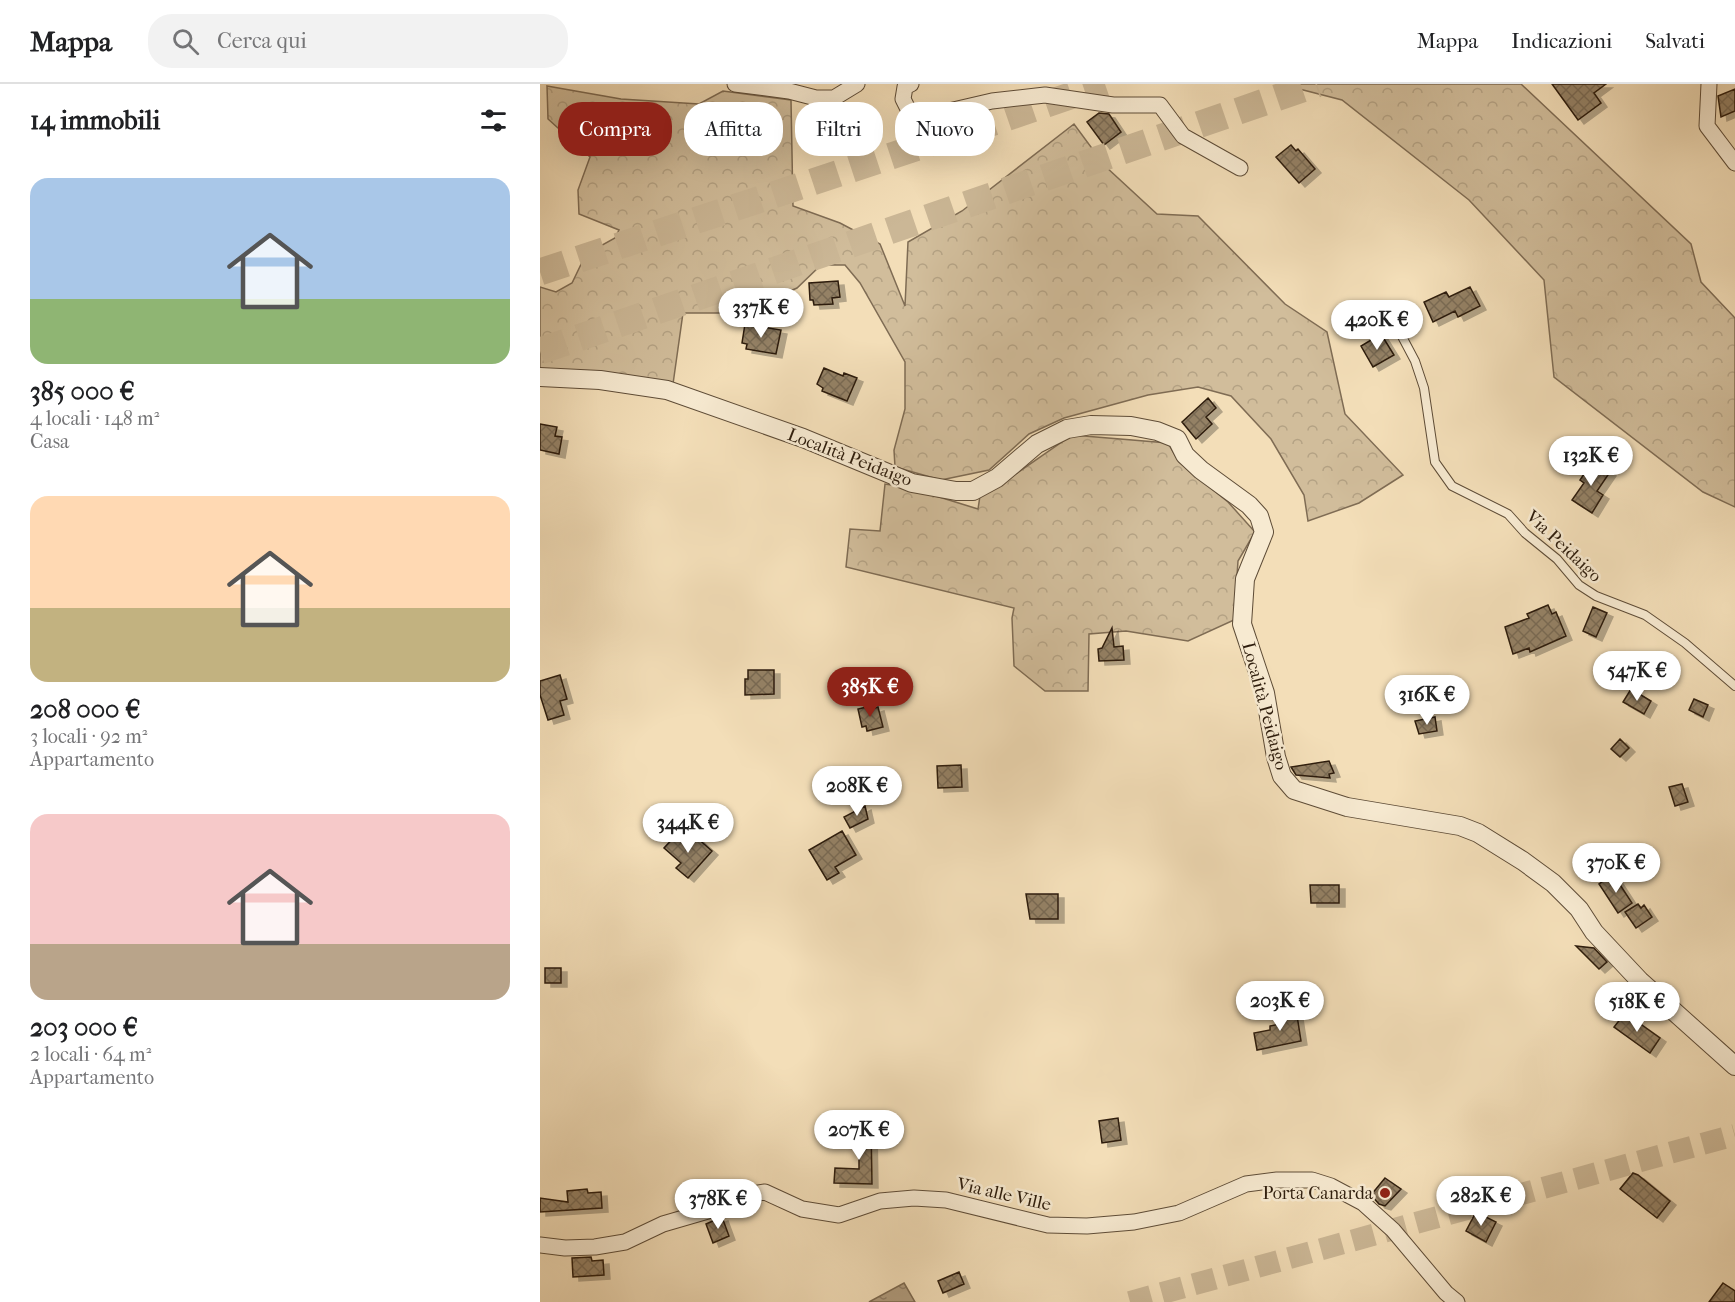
<!DOCTYPE html>
<html lang="it">
<head>
<meta charset="utf-8">
<style>
  body { margin:0; font-family:"IM FELL French Canon",serif; background:#f2f2f2; color:#202124; height:100vh; display:flex; flex-direction:column; font-size:22px; white-space:nowrap }
  * { box-sizing:border-box; margin:0 }
  p { font-size:20px; color:#757577 }
  .icon { flex:none; width:33px; height:33px; fill:none; stroke:currentColor; stroke-width:2; stroke-linecap:round; stroke-linejoin:round }
  .map { position:relative; flex:1; overflow:hidden }
  .sheet { display:flex; flex-direction:column; background:#fff; width:540px }
  .sheet>* { flex:none }
  .hud { position:absolute; left:18px; top:18px; width:570px; height:54px; display:flex; gap:12px }
  .price { position:absolute; translate:-50% -51px; padding:0 14px; border-radius:21px; background:#fff; color:#222; font-size:20px; line-height:39px; filter:drop-shadow(0 2px 3px #0008) }
  .price::after { content:''; position:absolute; left:50%; top:36px; width:18px; height:14px; margin-left:-9px; background:inherit; clip-path:polygon(0 0,100% 0,50% 100%) }
  .price.active { background:#8f2418; color:#fff }
  ul { padding:0; list-style:none }
  li { display:grid; align-content:center; gap:12px; height:318px; padding:0 30px }
  li span { display:grid; place-items:center; height:186px; border-radius:18px; color:#555 }
  li>.icon { margin-inline-start:auto }
  span .icon { width:108px; height:108px; fill:#fffc; stroke-width:1 }
  li b { font-size:26px }
  h2 { display:flex; justify-content:space-between; align-items:center; height:72px; padding:0 30px; font-size:26px }
  .tag { padding:0 21px; border-radius:24px; background:#fff; box-shadow:0 6px 24px #0002; font-size:21px; line-height:54px }
  .tag.active { background:#8f2418; color:#fff }
  header { display:flex; align-items:center; gap:36px; box-sizing:border-box; height:84px; padding:0 30px; background:#fff; border-bottom:2px solid #e0e0e0 }
  header strong { font-size:28px }
  nav { display:flex; gap:33px; margin-inline-start:auto; font-size:21px }
  .search { width:420px; height:54px; background:#f2f2f2; display:flex; align-items:center; gap:15px; box-sizing:border-box; padding:0 21px; border-radius:24px; color:#757577; font-size:22px }
  main { display:flex; flex:1; min-height:0 }
  .map>svg:first-child { display:block }
  .forest { fill:url(#forest-crowns); stroke:#7f6c54; stroke-width:1.5 }
  .water { fill:url(#water-ripples); stroke:#7c6950; stroke-width:1.5 }
  .building { fill:url(#building-cross-hatch); stroke:#2d1c0c; stroke-width:1.5; filter:url(#shadow) }
  .lines { fill:none; stroke-linecap:round; stroke-linejoin:round }
  .primary-tunnel { stroke:#cbb796; stroke-width:22; stroke-dasharray:22 11; stroke-linecap:butt }
  .motorway-tunnel { stroke:#cbb796; stroke-width:27; stroke-dasharray:27 14; stroke-linecap:butt }
  .service-casing { stroke:#5e4c37; stroke-width:10 }
  .minor-casing { stroke:#5e4c37; stroke-width:17 }
  .tertiary-casing { stroke:#5e4c37; stroke-width:20 }
  .service { stroke:#f7ead1; stroke-width:8 }
  .minor { stroke:#f7ead1; stroke-width:15 }
  .tertiary { stroke:#f7ead1; stroke-width:18 }
  .poi-dot { fill:#8f2418; stroke:#f7ead1; stroke-width:2 }
  .labels { text-anchor:middle; stroke-width:5; stroke-linejoin:round; paint-order:stroke }
  .street-label { font-size:18px; fill:#2d1c0c; stroke:#f7ead1 }
  .poi-label { font-size:18px; fill:#2d1c0c; stroke:#f7ead1; text-anchor:end }
</style>
</head>
<body>
<header>
<strong>Mappa</strong>
<div class="search"><svg class="icon" aria-label="search" viewBox="0 0 24 24"><circle cx="10" cy="10" r="6"/><path d="M15 15l6 6"/></svg>Cerca qui</div>
<nav><a>Mappa</a><a>Indicazioni</a><a>Salvati</a></nav>
</header>
<main>
<section class="sheet">
<h2>14 immobili<svg class="icon" aria-label="filters" viewBox="0 0 24 24"><path d="M4 7h16M4 17h16"/><circle cx="9" cy="7" r="2"/><circle cx="15" cy="17" r="2"/></svg></h2>
<ul>
<li><span style="background:linear-gradient(#a9c7e8 65%,#8fb573 0)"><svg class="icon" aria-label="home" viewBox="0 0 24 24"><path d="M3 11l9-7 9 7M6 9v11h12V9"/></svg></span><div><b>385 000 €</b><p>4 locali · 148 m²</p><p>Casa</p></div></li>
<li><span style="background:linear-gradient(#ffd9b3 60%,#c2b280 0)"><svg class="icon" aria-label="home" viewBox="0 0 24 24"><path d="M3 11l9-7 9 7M6 9v11h12V9"/></svg></span><div><b>208 000 €</b><p>3 locali · 92 m²</p><p>Appartamento</p></div></li>
<li><span style="background:linear-gradient(#f6c9c9 70%,#b9a48a 0)"><svg class="icon" aria-label="home" viewBox="0 0 24 24"><path d="M3 11l9-7 9 7M6 9v11h12V9"/></svg></span><div><b>203 000 €</b><p>2 locali · 64 m²</p><p>Appartamento</p></div></li>
</ul>
</section>
<div class="map">
<svg width="1195" height="1218" viewBox="0 0 1195 1218">
  <defs>
    <pattern id="forest-crowns" width="20" height="18" patternUnits="userSpaceOnUse" patternTransform="scale(1.5)"><rect width="20" height="18" fill="#d1bd9b"/><path d="M2 6a3 3 0 1 1 6 0M12 15a3 3 0 1 1 6 0" fill="none" stroke="#b4a284"/></pattern>
    <pattern id="water-ripples" width="26" height="14" patternUnits="userSpaceOnUse" patternTransform="scale(1.5)"><rect width="26" height="14" fill="#b09c7e"/><path d="M2 4q2-2 4 0t4 0M15 11q2-2 4 0t4 0" fill="none" stroke="#907e66"/></pattern>
    <pattern id="building-cross-hatch" width="8" height="8" patternUnits="userSpaceOnUse" patternTransform="scale(1.5)"><rect width="8" height="8" fill="#948165"/><path d="M0 0l8 8M0 8l8-8" fill="none" stroke="#796952"/></pattern>
    <filter id="shadow"><feDropShadow dx="6" dy="4" stdDeviation="0" flood-color="#0004"/></filter>
  </defs>
  <rect width="100%" height="100%" fill="#f3deb8"/>
  <filter id="stains"><feTurbulence type="fractalNoise" baseFrequency=".00333" numOctaves="4"/><feColorMatrix values="0 0 0 0 .2 0 0 0 0 .09 0 0 0 0 .02 0 0 0 .5 -.17"/></filter>
  <radialGradient id="worn" r=".72"><stop offset=".6" stop-color="#630" stop-opacity="0"/><stop offset="1" stop-color="#630" stop-opacity=".3"/></radialGradient>
  <path class="forest" d="M740,0H981L1151,160L1161,198L1195,234V423L1163,408L1014,293L1004,196L929,116L802,16Z
    M7,2L81,15L159,20L183,7L251,16L253,122L300,139L340,160L365,222L368,158L422,127L534,40L565,82L617,130L658,132L745,220L787,248L805,330L863,391L819,419L768,437L764,411L731,355L691,312L658,303L608,311L524,334L489,350L449,386L401,396L355,383L354,366L365,325V278L320,199L305,181H281L257,204L200,229H143L133,300L0,286V203L16,208L32,199L46,170L75,154L79,146L39,130L38,106L50,73L8,35Z
    M532,351L628,359L639,378L688,418L715,448L698,477L694,536L648,557L586,547L549,550L548,607H505L474,582L472,534L474,524L306,483L310,445L340,447L345,400L370,404L438,425L440,412L467,396Z"/>
  <path class="water" d="M364,1199L375,1218H329Z"/>
  <path class="building" d="M1012,0H1066L1054,9L1061,19L1038,36Z
    M1195,5V27L1181,33L1178,12Z
    M559,29L569,30L581,48L564,61L547,38Z
    M751,61L756,67L758,65L775,85L759,99L736,73Z
    M298,197L300,213L292,214L293,220L274,221L273,216H270L269,199Z
    M930,203L940,222L918,233L915,227L893,238L884,218L906,208L909,213Z
    M205,240L241,246L236,270L206,265L207,260L202,259Z
    M841,250L854,271L833,283L821,262Z
    M284,284L303,292L304,289L317,294L307,317L282,307L283,304L277,300Z
    M668,314L676,324L666,333L672,340L656,355L642,338Z
    M0,340L17,343L15,352L22,353L19,370L0,366Z
    M1053,376L1070,388L1057,407L1063,411L1052,429L1032,416L1044,399L1040,396Z
    M1008,521L1012,530L1016,528L1026,552L990,568L989,564L973,570L965,543L989,534L987,530Z
    M1053,523L1067,529L1056,553L1043,547Z
    M572,544L574,563L583,562L584,576L559,577L558,565L562,564Z
    M208,586H234V610L205,611V595H208Z
    M20,591L27,615L20,617L24,631L8,636L0,611V597Z
    M1091,605L1111,617L1104,630L1083,618Z
    M1154,615L1168,621L1163,633L1149,626Z
    M331,622L332,625L338,623L343,643L327,647L326,642L322,643L318,625Z
    M895,633L897,647L879,650L875,637Z
    M1080,655L1089,664L1080,673L1071,665Z
    M789,677L794,689L789,690L790,694L756,691L751,683Z
    M421,681L422,703L398,704L397,682Z
    M1142,700L1148,718L1135,722L1129,703Z
    M325,722L328,735L310,744L304,733Z
    M302,747L316,771L295,783L299,789L287,796L269,766Z
    M136,751L143,758L148,753L151,756L155,752L172,767L148,794L136,784L141,779L124,764Z
    M1073,790L1092,819L1078,829L1059,800Z
    M770,801H799V819H771Z
    M486,810H518V835H490Z
    M1098,820L1101,824L1104,821L1112,833L1096,844L1085,828Z
    M1036,862L1054,864L1067,878L1059,885Z
    M5,884H21V899H5Z
    M756,925L761,957L717,966L714,949L730,946V942L740,940L738,928Z
    M1085,929L1120,954L1110,969L1074,943Z
    M578,1034L581,1056L562,1059L559,1037Z
    M319,1040H331L332,1100L294,1099L295,1084L319,1085Z
    M1093,1089L1098,1091L1130,1117L1117,1134L1080,1105Z
    M845,1094L861,1105L845,1122L839,1120L831,1111Z
    M47,1105L48,1109L61,1108L62,1124L0,1128V1114L28,1118L27,1107Z
    M936,1128L956,1138L946,1158L926,1147Z
    M182,1133L189,1152L173,1159L166,1140Z
    M51,1173L52,1177L63,1176L64,1191L33,1193L32,1174Z
    M419,1188L424,1200L403,1209L398,1197Z
    M1183,1199L1195,1207V1218H1169Z"/>
  <g class="lines">
    <path class="primary-tunnel" d="M590,1218L1195,1051"/>
    <path class="motorway-tunnel" d="M0,188L454,38L565,0
      M0,267L777,0"/>
    <g class="service-casing">
      <path id="service" d="M857,243L875,277L884,304L895,378L912,402L968,430L985,449L1017,475L1039,501L1056,512L1105,531L1145,559L1195,602"/>
    </g>
    <g class="minor-casing">
      <path id="minor" d="M195,0L249,7L276,14H294L317,0
        M371,0L365,3L363,15L372,33H383L452,17L505,11L573,21H620L643,52L700,84
        M1169,0L1167,42L1195,79
        M0,1161L25,1164L55,1163L85,1158L123,1140L178,1124L206,1111L225,1108L262,1125L299,1131L340,1117L374,1114L406,1116L508,1141L547,1142L594,1138L639,1129L706,1100L737,1096H772L791,1102L823,1119L853,1146L906,1209L917,1218"/>
    </g>
    <g class="tertiary-casing">
      <path id="tertiary" d="M0,293L60,296L127,306L263,354L372,399L416,407H433L457,394L497,360L527,345L551,341L591,342L617,347L637,355L645,371L661,386L709,421L719,432L724,448L705,495L702,540L725,609L736,673L742,692L754,706L807,723L920,742L938,749L983,777L1013,799L1039,825L1054,848L1100,897L1195,982"/>
    </g>
    <use href="#service" class="service"/>
    <use href="#minor" class="minor"/>
    <use href="#tertiary" class="tertiary"/>
  </g>
  <circle class="poi-dot" cx="845" cy="1109" r="6"/>
  <g class="labels">
    <g class="street-label">
      <text transform="translate(310 373) rotate(21)" y="6">Località Peidaigo</text>
      <text transform="translate(1024 462) rotate(43)" y="6">Via Peidaigo</text>
      <text transform="translate(725 622) rotate(75)" y="6">Località Peidaigo</text>
      <text transform="translate(464 1110) rotate(13)" y="6">Via alle Ville</text>
    </g>
    <g class="poi-label">
      <text x="833" y="1115">Porta Canarda</text>
    </g>
  </g>
  <rect width="100%" height="100%" filter="url(#stains)"/>
  <rect width="100%" height="100%" fill="url(#worn)"/>
</svg>
<b class="price" style="left:221px;top:255px">337K €</b>
<b class="price" style="left:837px;top:267px">420K €</b>
<b class="price" style="left:1051px;top:403px">132K €</b>
<b class="price" style="left:1097px;top:618px">547K €</b>
<b class="price active" style="left:330px;top:634px">385K €</b>
<b class="price" style="left:887px;top:642px">316K €</b>
<b class="price" style="left:317px;top:733px">208K €</b>
<b class="price" style="left:148px;top:770px">344K €</b>
<b class="price" style="left:1076px;top:810px">370K €</b>
<b class="price" style="left:740px;top:948px">203K €</b>
<b class="price" style="left:1097px;top:949px">518K €</b>
<b class="price" style="left:319px;top:1077px">207K €</b>
<b class="price" style="left:941px;top:1143px">282K €</b>
<b class="price" style="left:178px;top:1146px">378K €</b>
<div class="hud">
<a class="tag active">Compra</a>
<a class="tag">Affitta</a>
<a class="tag">Filtri</a>
<a class="tag">Nuovo</a>
</div>
</div>
</main>
</body>
</html>
